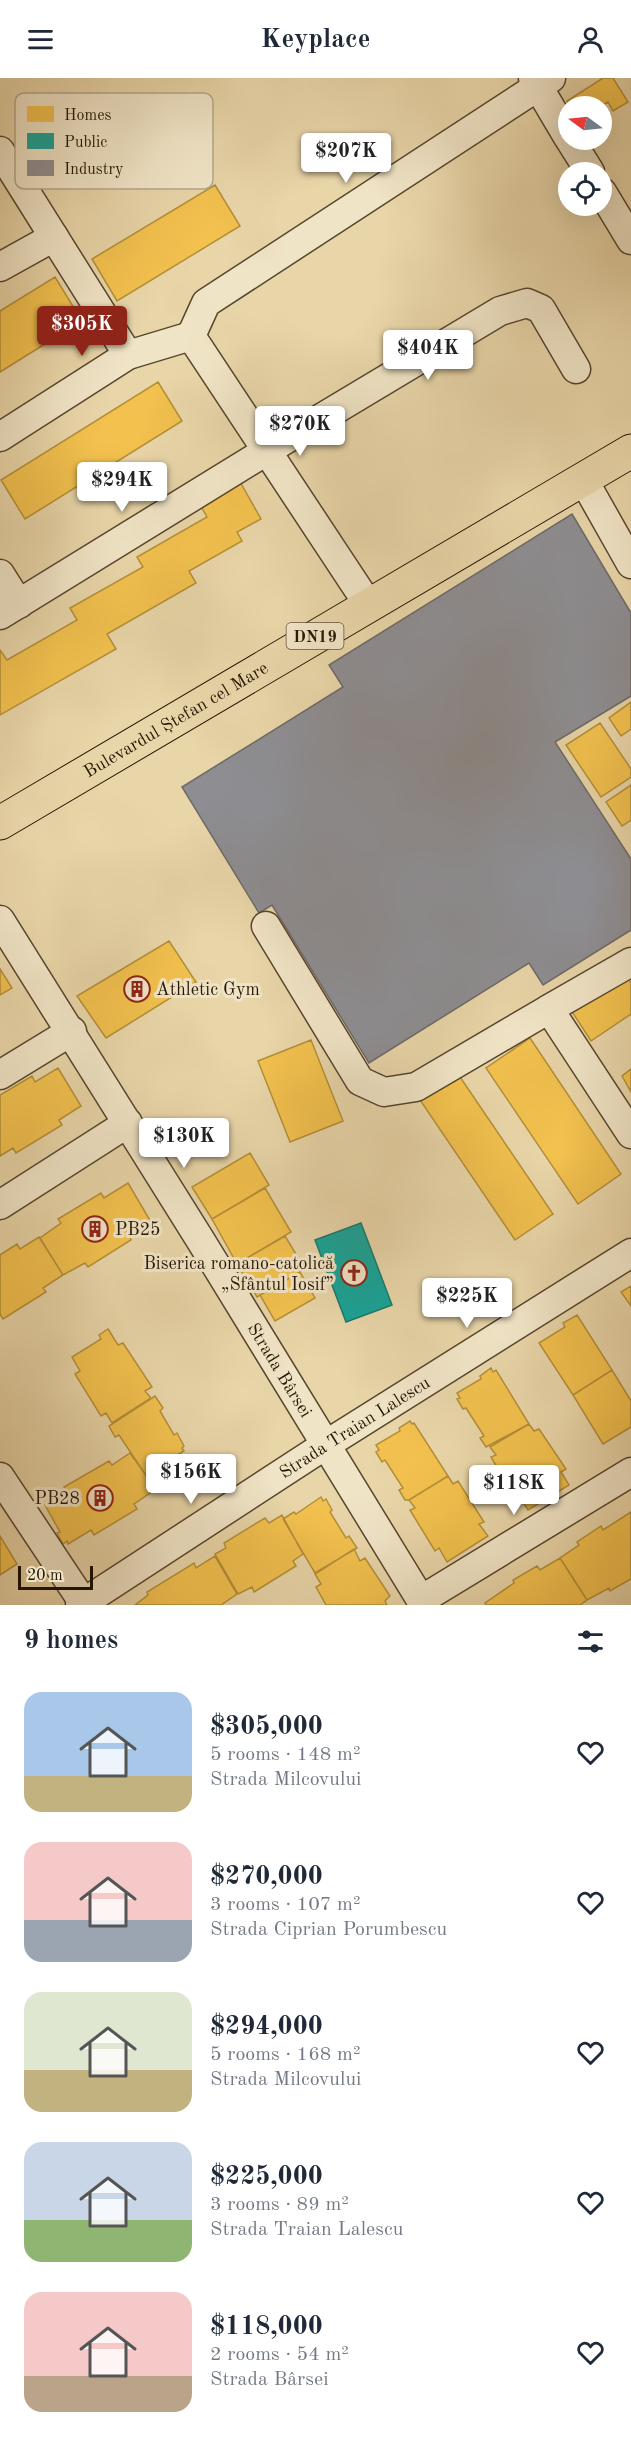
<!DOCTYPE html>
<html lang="en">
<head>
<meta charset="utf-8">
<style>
  body { margin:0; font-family:"Old Standard TT",serif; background:#f2f2f3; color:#1f2937; height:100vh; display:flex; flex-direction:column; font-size:22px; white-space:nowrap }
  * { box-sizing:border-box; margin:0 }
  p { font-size:20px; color:#747a83 }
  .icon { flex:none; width:33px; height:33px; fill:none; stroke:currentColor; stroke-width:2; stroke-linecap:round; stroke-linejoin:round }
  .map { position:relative; height:1527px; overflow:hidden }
  .side { display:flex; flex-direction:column; background:#fff; flex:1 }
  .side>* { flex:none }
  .needle { width:39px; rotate:285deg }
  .controls { position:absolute; left:558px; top:18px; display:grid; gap:12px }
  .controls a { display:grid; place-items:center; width:54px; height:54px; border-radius:50%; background:#fff; box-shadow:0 6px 24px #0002; font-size:30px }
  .scale { position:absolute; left:18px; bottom:15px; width:75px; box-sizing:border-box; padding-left:6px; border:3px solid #251704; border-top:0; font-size:16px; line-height:21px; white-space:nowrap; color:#251704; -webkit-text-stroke:4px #f0e4c6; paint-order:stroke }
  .price { position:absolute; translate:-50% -51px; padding:0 14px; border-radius:6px; background:#fff; color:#222; font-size:20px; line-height:39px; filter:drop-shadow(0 2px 3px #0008) }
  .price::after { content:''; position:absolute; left:50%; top:36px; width:18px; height:14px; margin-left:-9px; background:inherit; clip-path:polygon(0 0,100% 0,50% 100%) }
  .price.on { background:#8f2418; color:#fff }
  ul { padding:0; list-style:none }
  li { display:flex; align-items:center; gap:18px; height:150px; padding:0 24px }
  li span { display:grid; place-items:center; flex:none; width:168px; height:120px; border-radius:18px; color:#555 }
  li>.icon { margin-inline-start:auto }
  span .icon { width:72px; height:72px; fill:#fffc; stroke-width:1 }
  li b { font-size:26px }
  h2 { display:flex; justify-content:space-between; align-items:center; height:72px; padding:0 24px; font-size:26px }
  header { display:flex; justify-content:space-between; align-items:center; height:78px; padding:0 24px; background:#fff; font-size:27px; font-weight:700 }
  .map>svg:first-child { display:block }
  .homes { fill:#f2c14e; stroke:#b48e38; stroke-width:1.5 }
  .public { fill:#17a398; stroke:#1b796c; stroke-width:1.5 }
  .industry { fill:#8d8d92; stroke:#6e6a67; stroke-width:1.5 }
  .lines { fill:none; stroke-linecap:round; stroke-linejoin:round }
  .minor-casing { stroke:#56462d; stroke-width:31 }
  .major-casing { stroke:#251704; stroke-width:35 }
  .minor { stroke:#f0e4c6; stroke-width:28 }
  .major { stroke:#e8d5a8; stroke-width:33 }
  .labels { text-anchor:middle; stroke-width:6; stroke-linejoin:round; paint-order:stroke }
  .shield { fill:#f0e4c6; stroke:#62543e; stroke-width:1.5 }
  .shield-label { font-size:16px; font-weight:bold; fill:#251704 }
  .street-label { font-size:18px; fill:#251704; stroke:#f0e4c6 }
  .poi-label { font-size:18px; fill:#251704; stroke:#f0e4c6; text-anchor:start }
  .key { fill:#f0e4c6; stroke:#b3a68c; stroke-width:1.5 }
  .key-label { font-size:16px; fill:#251704 }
</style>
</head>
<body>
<header><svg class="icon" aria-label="menu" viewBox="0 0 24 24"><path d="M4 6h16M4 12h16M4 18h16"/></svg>Keyplace<svg class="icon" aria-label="person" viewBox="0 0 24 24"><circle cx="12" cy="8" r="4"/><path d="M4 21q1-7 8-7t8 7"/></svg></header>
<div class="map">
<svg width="631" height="1527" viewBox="0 0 631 1527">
  <rect width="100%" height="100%" fill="#e8d5a8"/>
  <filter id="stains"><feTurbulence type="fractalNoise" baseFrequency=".00333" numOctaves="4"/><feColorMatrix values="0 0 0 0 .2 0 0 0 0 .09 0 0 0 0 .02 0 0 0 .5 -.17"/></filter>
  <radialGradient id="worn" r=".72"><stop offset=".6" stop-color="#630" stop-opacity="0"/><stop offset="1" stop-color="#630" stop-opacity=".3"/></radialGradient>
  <path class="homes" d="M603,0H613L628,24L613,33L608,24L601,28H570L567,23Z
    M215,107L240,148L117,223L92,181Z
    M55,199L82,243L0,294V233Z
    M158,304L182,343L25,441L1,402Z
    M239,402L261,441L237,454L242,463L189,493L196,505L107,556L116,571L0,637V572L7,582L77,542L70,530L143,489L137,479L207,439L199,425Z
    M631,624V651L621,658L609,640Z
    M600,645L631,691V699L601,719L566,667Z
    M631,707V742L622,748L606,724Z
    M169,863L196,904L106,960L77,918Z
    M0,891L12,910L0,917Z
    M623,892L631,905V936L591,963L569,929Z
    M530,960L621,1096L578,1126L486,990Z
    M311,962L343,1043L290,1064L258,983Z
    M58,990L81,1028L59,1042L62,1047L16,1075L13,1070L0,1078V1017L32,998L35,1004Z
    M631,991V1014L622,998Z
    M458,996L553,1136L515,1162L420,1022Z
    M250,1075L269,1107L212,1141L192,1109Z
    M128,1105L151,1144L129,1157L131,1162L88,1189L85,1185L63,1197L40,1160L61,1145L58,1141L101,1115L104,1120Z
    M265,1110L291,1154L237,1186L212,1141Z
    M285,1158L305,1191L257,1219L237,1186Z
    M39,1159L63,1197L43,1210L46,1214L3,1241L0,1236V1177L17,1166L20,1171Z
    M300,1194L315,1220L275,1243L260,1217Z
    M631,1208V1228L621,1214Z
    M577,1237L612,1292L573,1317L539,1265L565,1249L563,1245Z
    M108,1251L118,1267L123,1265L152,1309L145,1313L151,1320L112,1345L106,1335L101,1338L75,1296L80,1293L72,1279L101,1261L99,1257Z
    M491,1290L493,1294L496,1292L529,1346L486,1369L480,1360L484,1358L466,1330L463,1331L457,1321L460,1320L457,1315L481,1301L480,1298Z
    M612,1292L631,1323V1349L603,1366L573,1317Z
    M155,1318L163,1330L160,1333L174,1357L177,1355L184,1368L182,1370L184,1373L158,1388L160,1391L147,1399L119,1357L115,1359L109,1348Z
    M410,1343L412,1346L414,1345L448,1398L409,1422H405L399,1412L403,1410L385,1382L382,1384L376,1374L379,1372L376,1367L400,1353L399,1350Z
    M529,1346L534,1353L539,1351L566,1391L561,1394L569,1407L528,1432L520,1419L516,1421L491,1379L496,1377L490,1369Z
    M130,1375L156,1411L134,1426L137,1431L94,1457L91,1452L68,1466L67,1463L63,1466L57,1455L60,1454L45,1427L67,1413L64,1409L109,1383L112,1387Z
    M448,1398L453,1406L458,1403L484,1444L479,1446L488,1458L447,1484L439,1470L435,1473L410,1432L415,1430L409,1422Z
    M321,1419L323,1423L326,1421L332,1432L330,1434L346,1460L349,1458L357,1470L315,1495L283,1441L294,1434L296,1436Z
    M631,1434V1501L610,1513L609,1510L587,1522L560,1480L579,1467L577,1464L601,1448L603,1452Z
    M282,1437L303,1476L293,1483L296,1488L254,1514L252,1509L238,1516L215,1476L226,1470L224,1465L265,1440L269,1445Z
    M0,1458L17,1486L0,1497Z
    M354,1471L360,1483L365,1480L390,1518L385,1523L387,1527H326L316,1509L321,1506L315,1496Z
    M215,1478L237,1516L221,1527H135L148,1517L147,1514L194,1485L196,1490Z
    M560,1480L587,1522L580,1527H486L485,1525L514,1505L513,1502L537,1488L540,1492Z"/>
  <path class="public" d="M361,1145L392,1227L346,1244L315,1162Z"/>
  <path class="industry" d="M572,436L631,535V618L555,664L631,781V852L543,907L529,885L369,985L272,827L259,835L182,709L343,609L329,587Z"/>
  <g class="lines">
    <g class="minor-casing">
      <g id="minor">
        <path d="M533,0L568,59"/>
        <path d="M570,62L590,94"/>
        <path d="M0,73L128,277"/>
        <path d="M602,114L631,162"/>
        <path d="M0,189L54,159"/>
        <path d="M191,258L206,225L551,0"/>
        <path d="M191,258L368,526"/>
        <path d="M0,359L128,277L191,258"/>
        <path d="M583,401L631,486"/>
        <path d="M0,496L19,526"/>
        <path d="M0,537L268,372L500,233L527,225L541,231L576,291"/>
        <path id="s1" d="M0,842L201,1163L424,1527"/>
        <path d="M266,848L360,1003L384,1014L416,1009L549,931L631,1056"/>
        <path d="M549,931L631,884"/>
        <path d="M0,997L72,953"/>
        <path d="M0,1127L128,1045"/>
        <path d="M0,1399L85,1527"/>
        <path d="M421,1522L631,1394"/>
        <path id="s2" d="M80,1527L327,1366L631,1175"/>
      </g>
    </g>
    <g class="major-casing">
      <g id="major">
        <path id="s3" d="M0,745L631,373"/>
      </g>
    </g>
    <use href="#minor" class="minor"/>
    <use href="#major" class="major"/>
  </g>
  <defs>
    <g id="building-ring" transform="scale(1.35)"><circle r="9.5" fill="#f0e4c6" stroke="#8f2418" stroke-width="1.5"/><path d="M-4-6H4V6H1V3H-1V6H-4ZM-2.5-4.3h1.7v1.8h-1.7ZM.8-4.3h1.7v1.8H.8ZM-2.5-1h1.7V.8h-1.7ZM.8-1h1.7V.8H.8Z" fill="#8f2418"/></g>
    <g id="church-ring" transform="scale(1.35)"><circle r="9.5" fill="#f0e4c6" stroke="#8f2418" stroke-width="1.5"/><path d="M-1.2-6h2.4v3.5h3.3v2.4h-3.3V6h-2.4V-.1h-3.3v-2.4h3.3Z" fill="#8f2418"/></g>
  </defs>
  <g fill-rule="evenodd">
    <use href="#building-ring" x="137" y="911"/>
    <use href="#building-ring" x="95" y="1151"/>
    <use href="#church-ring" x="354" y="1195"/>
    <use href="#building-ring" x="100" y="1420"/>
  </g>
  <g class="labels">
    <rect class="shield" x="286.5" y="545" width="57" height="26" rx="4.5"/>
    <g class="shield-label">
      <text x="315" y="564">DN19</text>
    </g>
    <g class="street-label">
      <text dy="6" stroke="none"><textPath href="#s3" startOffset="204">Bulevardul Ștefan cel Mare</textPath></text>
      <text dy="6" stroke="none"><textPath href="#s1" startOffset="530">Strada Bârsei</textPath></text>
      <text dy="6" stroke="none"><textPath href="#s2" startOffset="327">Strada Traian Lalescu</textPath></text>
    </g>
    <g class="poi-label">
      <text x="156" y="917">Athletic Gym</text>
      <text x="115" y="1157">PB25</text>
      <text x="334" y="1191" text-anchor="end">Biserica romano-catolică<tspan x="334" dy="21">„Sfântul Iosif”</tspan></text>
      <text x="80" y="1426" text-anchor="end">PB28</text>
    </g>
  </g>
  <rect x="15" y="15" width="198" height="96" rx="9" class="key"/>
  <rect x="27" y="28" width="27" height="16" fill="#f2c14e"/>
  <rect x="27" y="55" width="27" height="16" fill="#17a398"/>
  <rect x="27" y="82" width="27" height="16" fill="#8d8d92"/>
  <g class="key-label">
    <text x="64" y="42">Homes</text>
    <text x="64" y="69">Public</text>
    <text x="64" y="96">Industry</text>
  </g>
  <rect width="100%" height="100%" filter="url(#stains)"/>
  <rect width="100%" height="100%" fill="url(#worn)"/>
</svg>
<div class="controls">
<a><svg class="needle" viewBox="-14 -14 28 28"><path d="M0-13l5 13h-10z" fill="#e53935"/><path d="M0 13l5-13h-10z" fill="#747a83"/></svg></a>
<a><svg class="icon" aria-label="locate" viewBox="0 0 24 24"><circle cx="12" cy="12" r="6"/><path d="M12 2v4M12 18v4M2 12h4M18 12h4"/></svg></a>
</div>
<div class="scale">20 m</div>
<b class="price" style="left:346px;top:106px">$207K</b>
<b class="price on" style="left:82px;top:279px">$305K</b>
<b class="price" style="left:428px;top:303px">$404K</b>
<b class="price" style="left:300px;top:379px">$270K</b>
<b class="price" style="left:122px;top:435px">$294K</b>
<b class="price" style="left:184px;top:1091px">$130K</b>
<b class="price" style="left:467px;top:1251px">$225K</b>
<b class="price" style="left:191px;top:1427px">$156K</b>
<b class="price" style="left:514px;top:1438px">$118K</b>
</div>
<section class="side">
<h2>9 homes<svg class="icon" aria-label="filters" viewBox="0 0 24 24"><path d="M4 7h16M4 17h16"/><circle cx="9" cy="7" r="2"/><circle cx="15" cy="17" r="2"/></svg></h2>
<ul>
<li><span style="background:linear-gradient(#a9c7e8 70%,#c2b280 0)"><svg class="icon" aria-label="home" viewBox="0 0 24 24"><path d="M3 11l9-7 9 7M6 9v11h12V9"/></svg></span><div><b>$305,000</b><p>5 rooms · 148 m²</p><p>Strada Milcovului</p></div><svg class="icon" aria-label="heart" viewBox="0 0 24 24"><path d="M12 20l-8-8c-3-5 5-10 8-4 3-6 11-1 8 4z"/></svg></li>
<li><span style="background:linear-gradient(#f6c9c9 65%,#9aa5b1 0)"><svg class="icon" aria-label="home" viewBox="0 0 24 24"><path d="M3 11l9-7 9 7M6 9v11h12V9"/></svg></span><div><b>$270,000</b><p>3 rooms · 107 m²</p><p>Strada Ciprian Porumbescu</p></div><svg class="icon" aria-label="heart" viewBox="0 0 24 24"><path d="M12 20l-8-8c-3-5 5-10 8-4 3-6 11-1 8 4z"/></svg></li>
<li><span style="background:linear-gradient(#dfe7d0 65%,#c2b280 0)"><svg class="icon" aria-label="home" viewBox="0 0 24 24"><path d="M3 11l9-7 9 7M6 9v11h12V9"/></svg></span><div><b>$294,000</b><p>5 rooms · 168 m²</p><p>Strada Milcovului</p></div><svg class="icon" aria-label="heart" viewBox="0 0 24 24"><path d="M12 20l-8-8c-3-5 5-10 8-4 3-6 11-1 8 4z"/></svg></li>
<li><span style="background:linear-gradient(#c9d6e8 65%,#8fb573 0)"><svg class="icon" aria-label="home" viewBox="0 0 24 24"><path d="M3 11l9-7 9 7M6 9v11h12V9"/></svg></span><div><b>$225,000</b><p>3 rooms · 89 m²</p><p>Strada Traian Lalescu</p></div><svg class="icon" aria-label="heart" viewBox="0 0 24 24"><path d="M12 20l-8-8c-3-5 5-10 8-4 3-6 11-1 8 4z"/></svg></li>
<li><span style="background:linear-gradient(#f6c9c9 70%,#b9a48a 0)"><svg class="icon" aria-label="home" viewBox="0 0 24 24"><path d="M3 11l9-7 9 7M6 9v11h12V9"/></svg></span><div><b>$118,000</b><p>2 rooms · 54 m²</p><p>Strada Bârsei</p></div><svg class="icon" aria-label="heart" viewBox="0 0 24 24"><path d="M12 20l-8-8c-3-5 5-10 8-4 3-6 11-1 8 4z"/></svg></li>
</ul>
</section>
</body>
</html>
